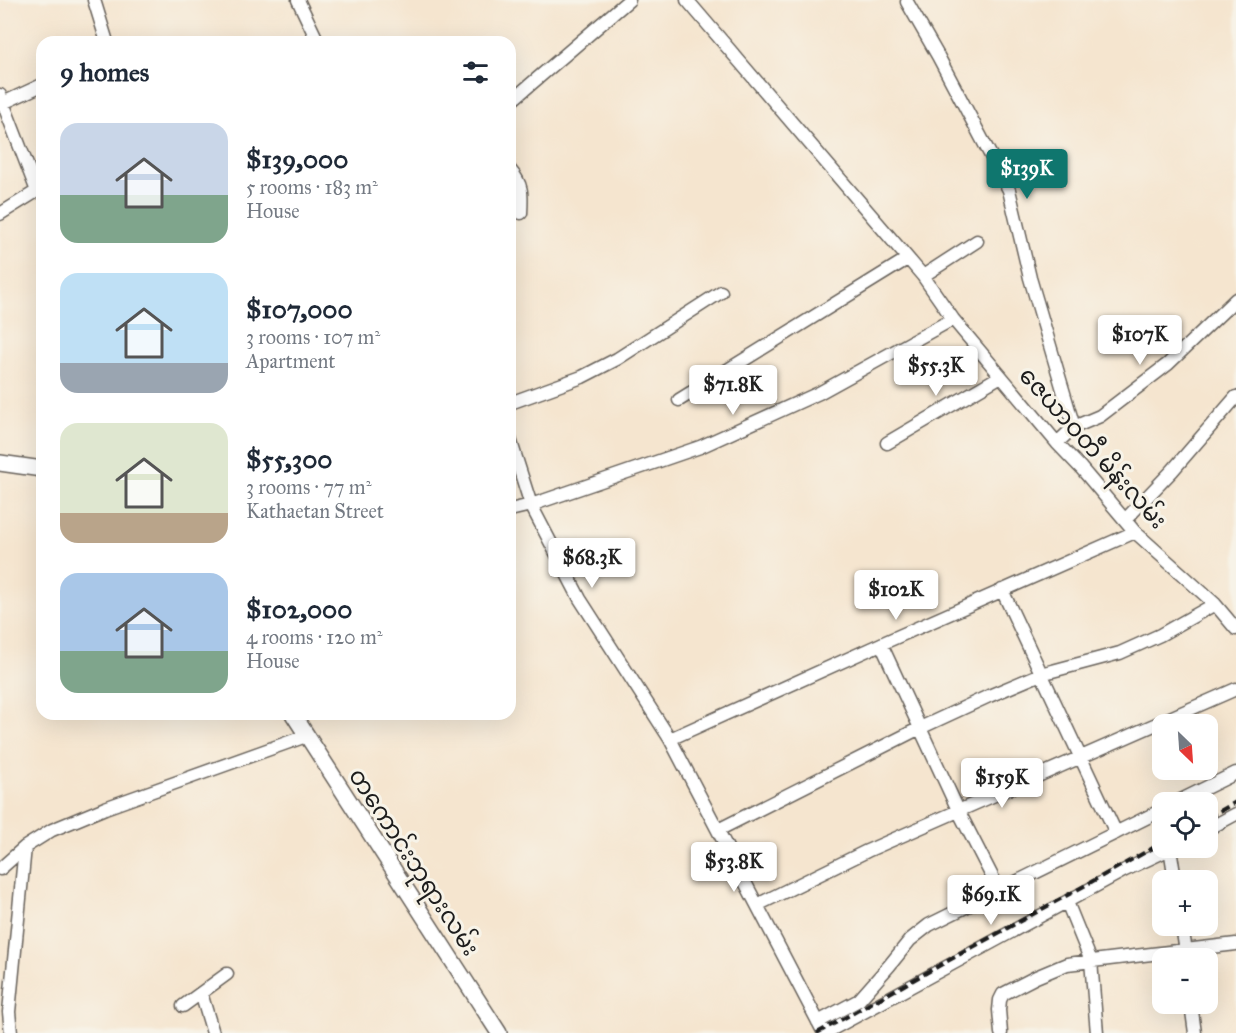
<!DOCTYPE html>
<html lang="en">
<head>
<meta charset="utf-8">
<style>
  body { margin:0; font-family:"IM FELL Great Primer","Noto Sans Myanmar",serif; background:#f6f6f7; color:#1f2937; height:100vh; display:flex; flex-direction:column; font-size:22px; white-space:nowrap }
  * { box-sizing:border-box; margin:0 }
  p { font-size:20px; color:#747a83 }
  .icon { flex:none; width:33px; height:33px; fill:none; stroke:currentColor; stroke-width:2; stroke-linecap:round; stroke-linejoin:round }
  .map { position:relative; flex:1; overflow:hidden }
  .side { position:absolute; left:36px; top:36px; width:480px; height:684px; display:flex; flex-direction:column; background:#fff; border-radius:18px; box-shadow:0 6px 24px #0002 }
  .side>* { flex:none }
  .needle { width:39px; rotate:155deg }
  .fabs { position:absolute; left:1152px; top:714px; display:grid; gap:12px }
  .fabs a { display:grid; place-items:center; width:66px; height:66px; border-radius:12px; background:#fff; box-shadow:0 6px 24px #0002; font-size:30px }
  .price { position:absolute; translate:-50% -51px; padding:0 14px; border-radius:6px; background:#fff; color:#222; font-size:20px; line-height:39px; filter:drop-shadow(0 2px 3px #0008) }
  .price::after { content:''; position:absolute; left:50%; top:36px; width:18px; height:14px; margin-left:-9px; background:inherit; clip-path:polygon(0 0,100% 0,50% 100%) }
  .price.selected { background:#0f766e; color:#fff }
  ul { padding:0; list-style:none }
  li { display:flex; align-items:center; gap:18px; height:150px; padding:0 24px }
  li span { display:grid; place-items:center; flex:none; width:168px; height:120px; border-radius:18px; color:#555 }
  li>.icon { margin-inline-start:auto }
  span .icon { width:72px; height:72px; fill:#fffc; stroke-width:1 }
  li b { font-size:26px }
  h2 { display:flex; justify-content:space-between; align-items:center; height:72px; padding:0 24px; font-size:26px }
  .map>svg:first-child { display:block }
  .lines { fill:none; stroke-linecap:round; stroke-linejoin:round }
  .minor-casing { stroke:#68625b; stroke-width:15 }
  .major-casing { stroke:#68625b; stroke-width:18 }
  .minor { stroke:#fff; stroke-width:12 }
  .major { stroke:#fff; stroke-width:15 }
  .rail { stroke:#1c1c1c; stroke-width:4; stroke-dasharray:9 4.5; stroke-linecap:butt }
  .labels { text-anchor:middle; stroke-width:6; stroke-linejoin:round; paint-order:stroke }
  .street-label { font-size:24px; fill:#1c1c1c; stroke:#f7f3e8 }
</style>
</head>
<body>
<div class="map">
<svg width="1236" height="1033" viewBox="0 0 1236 1033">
  <rect width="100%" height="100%" fill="#f7f3e8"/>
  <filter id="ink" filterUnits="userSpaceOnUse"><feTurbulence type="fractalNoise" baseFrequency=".0167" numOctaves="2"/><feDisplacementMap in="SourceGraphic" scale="12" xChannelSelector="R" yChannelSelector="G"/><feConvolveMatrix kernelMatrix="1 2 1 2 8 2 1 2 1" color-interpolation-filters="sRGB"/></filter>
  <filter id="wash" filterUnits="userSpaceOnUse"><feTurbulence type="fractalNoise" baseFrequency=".008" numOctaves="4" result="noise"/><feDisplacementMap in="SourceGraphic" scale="24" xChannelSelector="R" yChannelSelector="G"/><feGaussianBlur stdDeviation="1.35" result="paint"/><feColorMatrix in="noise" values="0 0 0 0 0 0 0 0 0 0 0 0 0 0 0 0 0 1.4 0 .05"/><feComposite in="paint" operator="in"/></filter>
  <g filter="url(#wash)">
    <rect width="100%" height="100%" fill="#f5e5cf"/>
  </g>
  <g filter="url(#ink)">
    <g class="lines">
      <g class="minor-casing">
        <path id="minor" d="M94,0L107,42
          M298,0L318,42
          M687,0L923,276L953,319L1057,443L1081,468L1135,532L1215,604L1236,629
          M907,2L938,56L1009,190L1030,278L1074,427
          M0,95L37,191L42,190
          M510,102L629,0
          M3,103L42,85
          M510,170C523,185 522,194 521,213
          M0,214L37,191
          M923,276L977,241
          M679,400L907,259
          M510,403L582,377L617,359L721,292
          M510,439L531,505L580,599L670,739L824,1033
          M887,443L1001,376
          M1057,443L1074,427L1100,416L1168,364L1236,299
          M510,510L531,505L700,447L819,393L953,319
          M1125,520L1172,471L1236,397
          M1002,590L1116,833
          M881,644L959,812L999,890
          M670,739L881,644L1135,532
          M1177,802L1236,773
          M1208,829L1236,814
          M718,830L920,728L989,696L1041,674L1120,653L1160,635L1215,604
          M1170,848L1175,880
          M0,869L25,847L52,830L105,808L306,736
          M1067,902L1091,961L1097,1033
          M757,905L867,851L1236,689
          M1182,926L1187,958
          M201,993L213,1033
          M1191,1004L1195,1033
          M183,1006L227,974
          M818,1022L859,1000L889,966L910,940L929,925L1162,810
          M11,1033L9,1012L25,847
          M825,1033L1125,870L1172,848
          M1001,1033L999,1010L1000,1000L1003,994L1036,977L1067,964L1236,944"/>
      </g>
      <g class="major-casing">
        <path id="major" d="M0,463L42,469
          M293,714L499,1033"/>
      </g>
      <use href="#minor" class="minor"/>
      <use href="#major" class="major"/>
      <path class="rail" d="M1208,818L1236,802
        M817,1033L1162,843"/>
    </g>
  </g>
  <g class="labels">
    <g class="street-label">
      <text transform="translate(1093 448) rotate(48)" y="8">ဇေယာဝတီ မိန်းလမ်း</text>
      <text transform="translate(414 862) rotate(57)" y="8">တကောင်းဘုရားလမ်း</text>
    </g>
  </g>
</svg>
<div class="fabs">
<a><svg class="needle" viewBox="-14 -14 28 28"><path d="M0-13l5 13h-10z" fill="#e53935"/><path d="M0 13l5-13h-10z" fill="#747a83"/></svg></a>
<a><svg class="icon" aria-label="locate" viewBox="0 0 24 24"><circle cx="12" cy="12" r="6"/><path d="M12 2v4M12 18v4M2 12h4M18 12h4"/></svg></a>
<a>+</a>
<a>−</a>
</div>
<b class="price selected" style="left:1027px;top:200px">$139K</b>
<b class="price" style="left:1140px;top:366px">$107K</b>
<b class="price" style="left:936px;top:397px">$55.3K</b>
<b class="price" style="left:733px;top:416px">$71.8K</b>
<b class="price" style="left:592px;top:589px">$68.3K</b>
<b class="price" style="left:896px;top:621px">$102K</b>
<b class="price" style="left:1002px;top:809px">$159K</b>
<b class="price" style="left:734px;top:893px">$53.8K</b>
<b class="price" style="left:991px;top:926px">$69.1K</b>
<section class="side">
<h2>9 homes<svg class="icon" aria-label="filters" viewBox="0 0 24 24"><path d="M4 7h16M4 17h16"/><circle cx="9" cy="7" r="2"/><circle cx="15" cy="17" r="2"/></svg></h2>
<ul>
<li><span style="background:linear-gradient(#c9d6e8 60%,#7fa58c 0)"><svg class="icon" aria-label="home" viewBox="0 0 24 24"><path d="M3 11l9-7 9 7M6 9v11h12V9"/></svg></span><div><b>$139,000</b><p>5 rooms · 183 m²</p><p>House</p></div></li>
<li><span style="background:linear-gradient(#bfe0f5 75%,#9aa5b1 0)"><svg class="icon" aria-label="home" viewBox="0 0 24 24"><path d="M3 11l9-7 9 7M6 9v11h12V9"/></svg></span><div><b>$107,000</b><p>3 rooms · 107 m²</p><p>Apartment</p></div></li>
<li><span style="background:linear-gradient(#dfe7d0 75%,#b9a48a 0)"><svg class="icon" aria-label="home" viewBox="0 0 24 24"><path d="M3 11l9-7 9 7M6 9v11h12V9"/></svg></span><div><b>$55,300</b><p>3 rooms · 77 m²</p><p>Kathaetan Street</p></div></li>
<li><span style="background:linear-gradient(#a9c7e8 65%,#7fa58c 0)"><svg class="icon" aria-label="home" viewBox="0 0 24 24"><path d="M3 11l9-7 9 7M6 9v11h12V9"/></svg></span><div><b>$102,000</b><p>4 rooms · 120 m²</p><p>House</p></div></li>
</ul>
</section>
</div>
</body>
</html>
